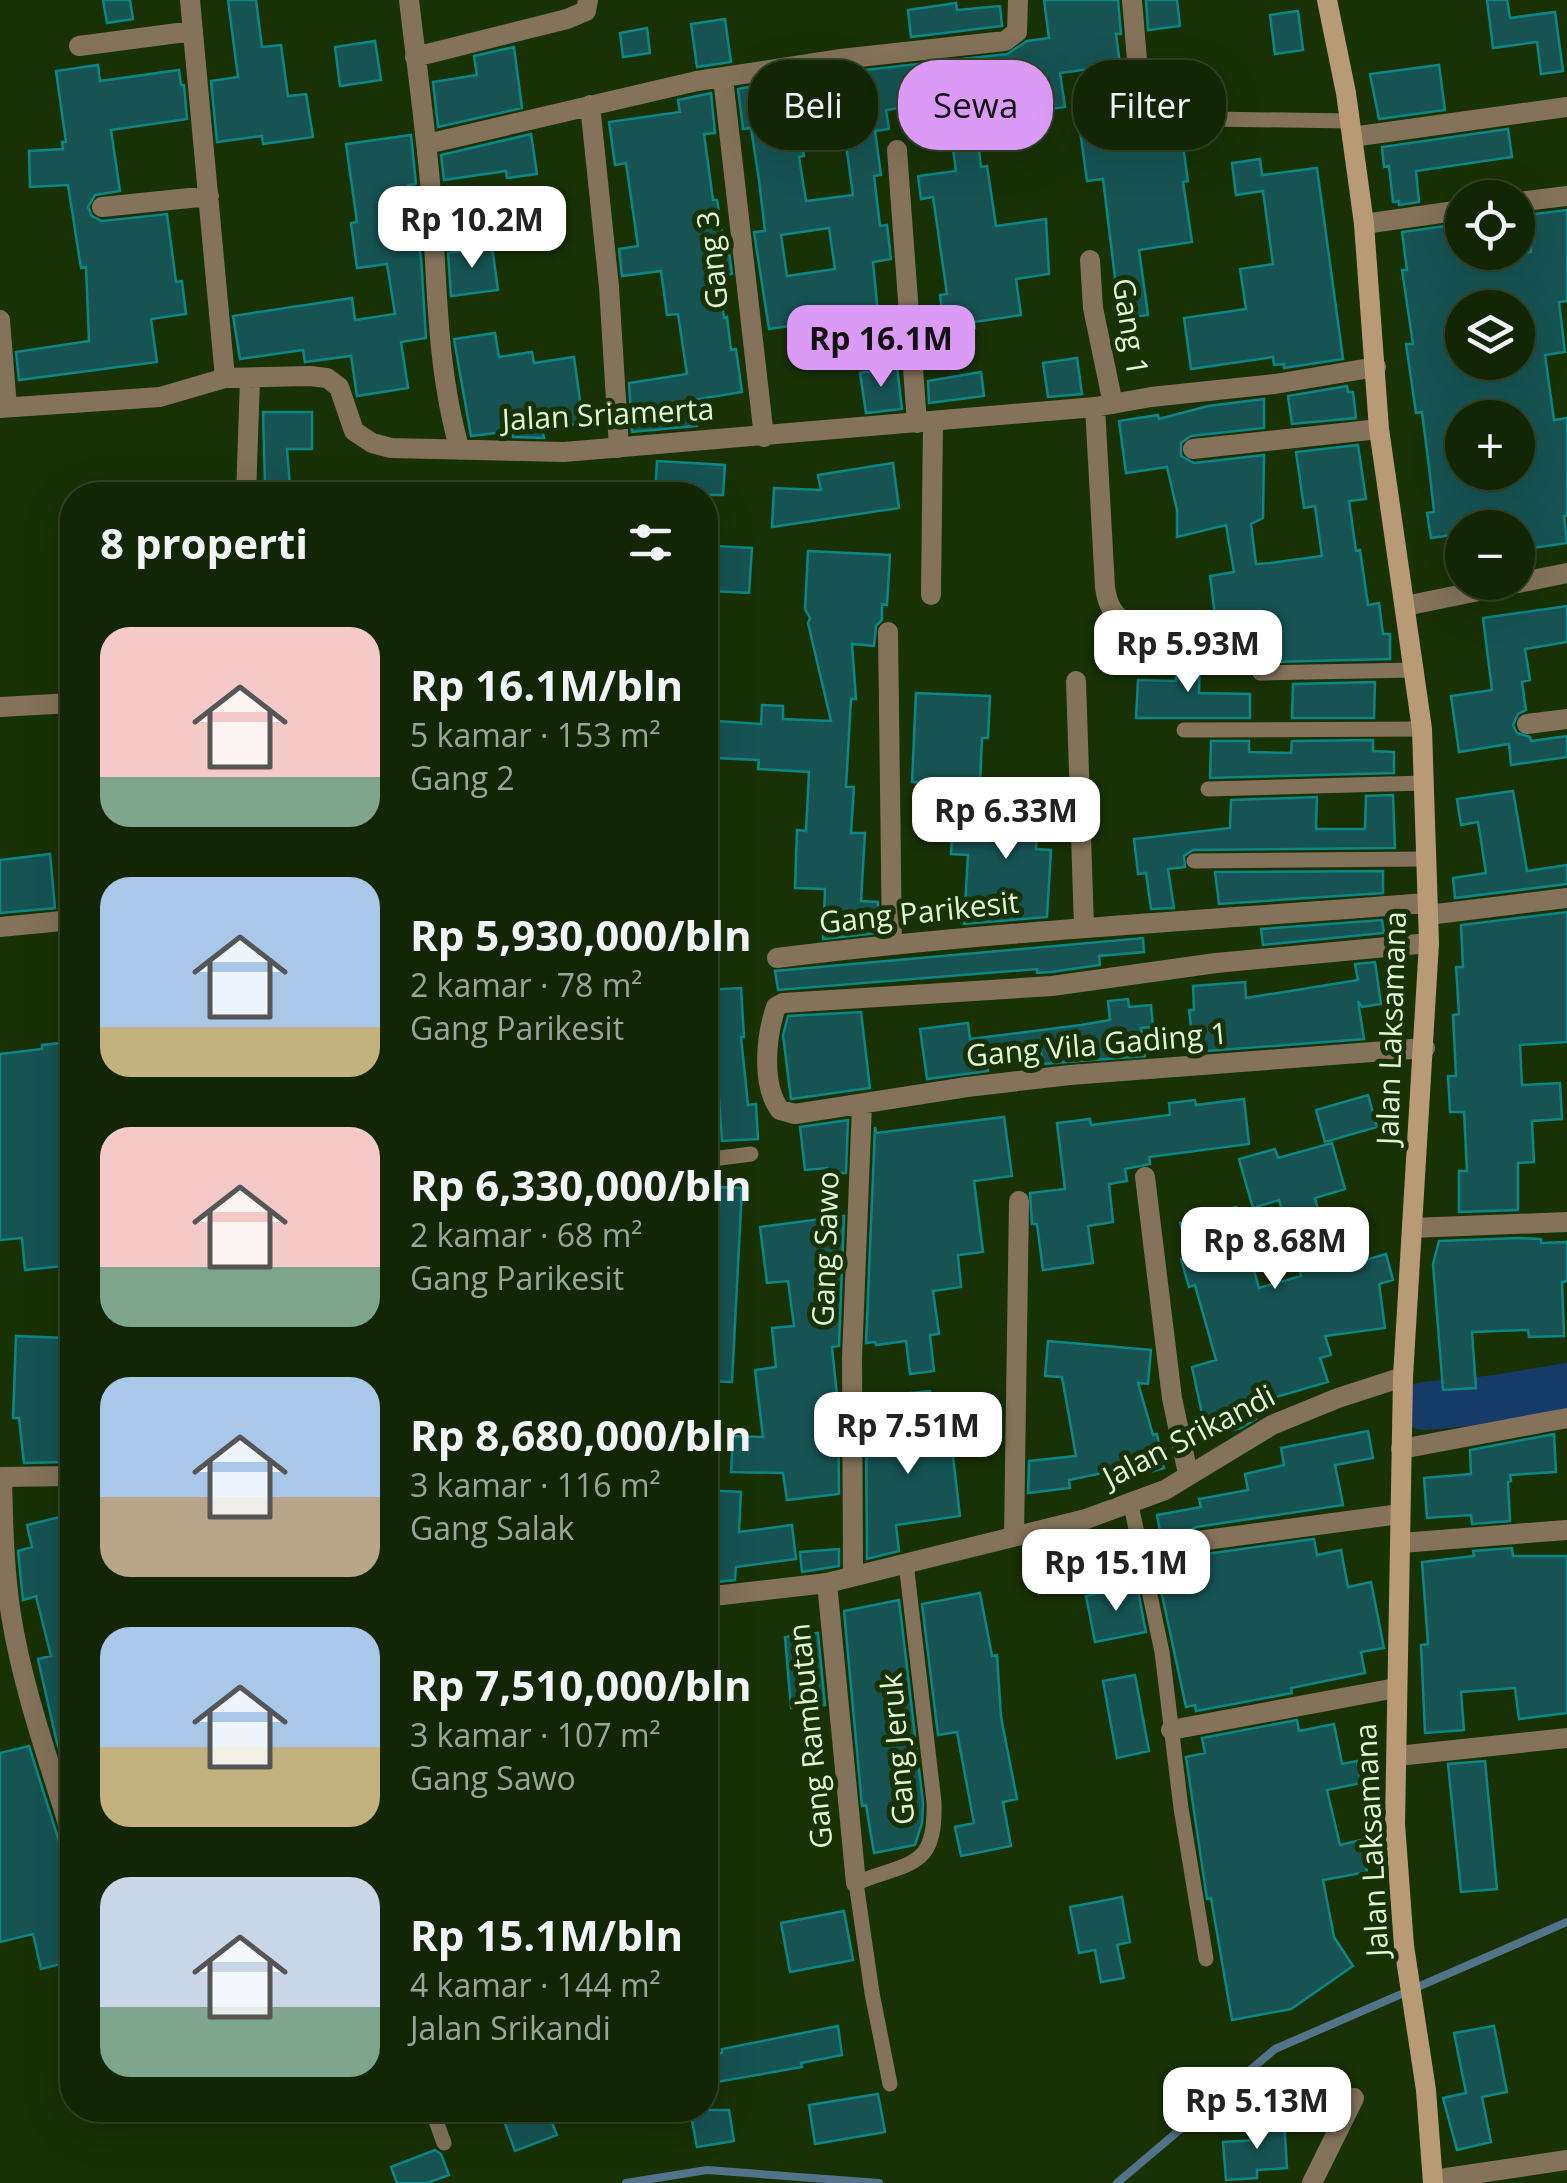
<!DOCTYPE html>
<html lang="id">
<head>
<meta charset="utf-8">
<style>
  body { margin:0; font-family:"Open Sans",sans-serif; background:#1f3113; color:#f1f3f6; height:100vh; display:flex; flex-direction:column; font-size:38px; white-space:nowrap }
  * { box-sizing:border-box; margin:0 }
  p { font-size:32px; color:#9ca59a }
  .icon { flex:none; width:55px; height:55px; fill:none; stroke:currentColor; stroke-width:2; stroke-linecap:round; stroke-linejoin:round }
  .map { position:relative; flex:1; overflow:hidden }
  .drawer { position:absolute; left:60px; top:482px; width:658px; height:1640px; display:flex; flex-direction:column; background:#122504; border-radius:40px; box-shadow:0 10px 40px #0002,0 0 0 2px #314226 }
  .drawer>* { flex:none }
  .top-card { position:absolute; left:748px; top:60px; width:668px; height:90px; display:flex; gap:20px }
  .controls { position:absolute; left:1445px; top:180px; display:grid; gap:20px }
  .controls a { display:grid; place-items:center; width:90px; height:90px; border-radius:50%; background:#122504; box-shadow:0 10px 40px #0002,0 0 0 2px #314226; font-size:50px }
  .price { position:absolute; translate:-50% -85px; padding:0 22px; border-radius:20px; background:#fff; color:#222; font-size:32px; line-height:65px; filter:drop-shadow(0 2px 5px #0008) }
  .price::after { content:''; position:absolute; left:50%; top:60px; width:30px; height:22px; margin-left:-15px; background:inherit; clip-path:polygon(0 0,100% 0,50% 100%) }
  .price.current { background:#da9af6; color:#111 }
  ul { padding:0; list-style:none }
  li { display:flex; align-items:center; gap:30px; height:250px; padding:0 40px }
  li span { display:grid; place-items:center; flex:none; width:280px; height:200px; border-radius:30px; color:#555 }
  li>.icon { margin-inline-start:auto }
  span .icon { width:120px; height:120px; fill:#fffc; stroke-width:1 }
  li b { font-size:42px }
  h2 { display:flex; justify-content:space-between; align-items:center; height:120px; padding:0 40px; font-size:42px }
  .tag { padding:0 35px; border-radius:40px; background:#122504; box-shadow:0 10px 40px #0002,0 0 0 2px #314226; font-size:35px; line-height:90px }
  .tag.current { background:#da9af6; color:#111 }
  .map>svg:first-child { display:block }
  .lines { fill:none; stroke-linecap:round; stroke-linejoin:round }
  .stream { stroke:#53738a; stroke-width:8 }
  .river { stroke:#163b69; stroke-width:48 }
  .building { fill:#175353; stroke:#0d8686; stroke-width:2.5; fill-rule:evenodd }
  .service { stroke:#84725a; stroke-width:15 }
  .minor { stroke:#84725a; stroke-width:20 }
  .tertiary { stroke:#84725a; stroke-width:20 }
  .secondary { stroke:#b89b74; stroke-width:20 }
  .labels { text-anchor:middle; stroke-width:10; stroke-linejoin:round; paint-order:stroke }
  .street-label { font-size:30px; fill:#e2f7d8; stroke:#183105 }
</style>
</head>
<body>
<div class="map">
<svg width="1567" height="2183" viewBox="0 0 1567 2183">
  <rect width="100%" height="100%" fill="#183105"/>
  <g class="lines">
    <path class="stream" d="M626,2183L707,2170L879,2183
      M1117,2183L1275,2049L1567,1922"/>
    <path class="river" d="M1424,1406L1497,1399L1567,1387"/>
  </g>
  <path class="building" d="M103,0H130L133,19L107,23Z
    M228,0H256L262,47L281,45L288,96L306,94L313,137L263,144L262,136L217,142L211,81L238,77Z
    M1044,0H1118L1121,34H1116L1120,65L1060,73L1065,107L1029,112L1030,119L976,127L981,167L987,166L996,226L1046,219L1049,274L1016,279L1021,315L974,322L975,328L945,333L940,295L947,294L933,197L921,199L918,176L956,171L950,126L959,125L953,80L908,88L911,106L886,110L889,129L875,131L881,175L874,176L880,226L887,225L891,259L873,262L879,325L833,332L831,320L769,329L754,232L765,231L759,180L751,128L743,129L738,89L766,84L767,93L847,81L846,72L1007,54L1027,41L1049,38ZM844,130L853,195L806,201L799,157L804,156L801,136ZM829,228L835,269L787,276L781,235Z
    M1146,0H1177L1180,26L1148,30Z
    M1487,0H1507L1510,18L1555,12L1563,71L1541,74L1537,42L1493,48Z
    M956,3L957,10L1000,6L1002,26L911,37L908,10Z
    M1298,11L1303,50L1275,54L1270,15Z
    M725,19L731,62L697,67L691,24Z
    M647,28L650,53L623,57L620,33Z
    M375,41L381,80L340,86L335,47Z
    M514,47L522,108L438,127L433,82L477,75L474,56Z
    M98,65L100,81L179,70L181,85H184L187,119L111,130L120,191L95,195L88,207L92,216L102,221L167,214L176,282L182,281L186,314L151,319L157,362L19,380L16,352L89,341L86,267L81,268L68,185L30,187L29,151L63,149L62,142H66L56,71Z
    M1439,65L1445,110L1379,119L1370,74Z
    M711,93L715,133L704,134L713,200H717L723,237H727L732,274L718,276L724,318L727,317L731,350L736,349L742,392L693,400L697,426L632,432L629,383L687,374L678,314L667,315L661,271L622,276L619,249L638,246L626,163L615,165L609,122L680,112L678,100Z
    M1127,117L1128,125L1179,118L1188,181L1183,182L1192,242L1139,250L1148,315L1120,319L1103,179L1087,181L1079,123Z
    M1508,129L1512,157L1416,171L1419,202L1399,205V201L1393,202L1389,166L1384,167L1382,147Z
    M531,134L537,174L507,178L506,171L444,180L441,155Z
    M411,135L416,184L408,185L421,257L426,338L401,342L408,388L357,396L351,356L305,362L303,350L240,359L233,316L352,298L355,320L395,314L387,264L357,268L351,223L357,222L346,144Z
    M1260,159L1262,175L1317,168L1343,359L1284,368V364L1274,365L1273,357L1191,369L1184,318L1246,309L1240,269L1273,264L1263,191L1236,195L1232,163Z
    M1567,210V301L1559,302L1565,352L1545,355L1554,420L1567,418V516H1564L1567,543L1518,550V528H1458L1459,534L1431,538L1427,513L1434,512L1429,467L1422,412L1416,413L1406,344H1413L1402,270H1407L1402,232L1460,224L1462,252H1531L1526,215ZM1518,302V362H1462V308ZM1462,418H1518V472H1462Z
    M492,246L498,290L451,296L448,253Z
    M495,333L499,357L532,352L534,363L574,357L583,423L542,429L544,438L513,437L512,431L471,436L454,339Z
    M1077,358L1082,394L1048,397L1043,363Z
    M897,367L902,409L866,413L860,373Z
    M981,372L984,396L929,403L928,381Z
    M1347,386L1348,392H1353L1356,418L1292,424L1288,396Z
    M1264,399V428L1191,436L1181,443V456L1194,463L1264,455L1263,518L1251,524L1256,564L1270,563L1322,556L1315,506L1304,508L1296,452L1358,445L1366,499L1349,501L1356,551L1360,550L1368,605L1379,603L1383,634H1390V659L1271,662L1272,619L1242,624L1241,620L1216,624L1210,576L1234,572L1226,525L1177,537V510L1167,467L1126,473L1119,421L1158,415L1159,419L1208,406Z
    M263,412H312V449H287L290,486L265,488Z
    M657,461L725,465L723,495H655Z
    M893,463L899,508L772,527L774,488L821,490L818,475Z
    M714,546L752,548L749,593L712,591Z
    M808,551L890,555L887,605L882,604V620L876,626L874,646L852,644L856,699H851L846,787H854L851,833H865L861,901L878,902V933L823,939L825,889L795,888L797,830L806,831L809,772L758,769L759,760L715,758L717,721L761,724L762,705L783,706V719L831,721L808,623L810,618L805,609Z
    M1567,606V642L1525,649L1530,680L1522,682L1526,710L1518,714L1513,725L1517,733L1530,737L1531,741L1567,736V757L1511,765L1509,744L1459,752L1451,696L1492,690L1483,618Z
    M1177,646L1200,647L1199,693L1250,694V718H1136L1138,680L1176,681Z
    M1375,682L1374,718H1292L1293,684Z
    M916,693L990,696L988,738H982L980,785L912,782Z
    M1373,740V751L1394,752V773L1210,778L1211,741H1249V752L1291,753L1292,741Z
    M1002,781L1039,783L1036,849L1051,850L1047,917L964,924L968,855L951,854L952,828L1000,830Z
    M1513,791L1527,871L1567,865V884L1455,898L1453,878L1486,873L1478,822L1461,825L1457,799Z
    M1393,795L1395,848L1193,850L1184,856L1185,867L1168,869L1174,908L1151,909L1146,873L1138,874L1134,839L1230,828L1231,800L1317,797L1316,829H1365L1366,796Z
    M50,854L55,908L0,913V860Z
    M1383,871V893L1219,904L1215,872Z
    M1567,912V1042L1520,1045L1522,1085L1560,1083L1562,1119L1532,1121L1534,1162L1518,1163V1210L1459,1212V1171H1467L1464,1112H1450L1448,1076H1456L1453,1015L1459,1014L1456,967H1463L1461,925Z
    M1382,920L1384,933L1263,945L1261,929Z
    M1143,938L1144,952L1099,956L1100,965L1051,972L1037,973V969L778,990L775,971Z
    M1375,962L1381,1004L1362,1007L1358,1001L1364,1039L1194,1052L1189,1010H1194L1193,986L1245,982L1246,998L1358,980L1355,964Z
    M741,988L744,1037H741L748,1105L756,1104L758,1139L722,1141L719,1099L705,1101V990Z
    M1128,999L1129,1007L1151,1005L1153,1027L1141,1028L1145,1056L1043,1064L1041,1053L987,1060L988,1071L927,1079L920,1029L968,1023L970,1039L1081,1025L1110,1020L1108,1001Z
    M861,1012L870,1088L791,1099L783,1035L788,1016Z
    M71,1042L72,1074L66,1075L71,1126L64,1127L67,1166H63L72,1265L25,1270L22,1238L0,1240V1054L42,1049V1045Z
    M1368,1095L1377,1127L1325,1142L1316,1110Z
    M1244,1099L1249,1144L1149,1157L1150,1164L1125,1169L1127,1181L1109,1184L1113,1222L1088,1226L1093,1263L1043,1270L1037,1224H1032L1030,1193L1065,1189L1057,1123L1090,1119L1091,1125L1170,1115L1169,1103L1195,1100L1196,1105Z
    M1004,1117L1012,1176L974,1181L983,1252L958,1255L961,1287L933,1291L939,1334L930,1335L934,1371L910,1374L906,1341L876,1345L875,1342L866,1343L875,1127L876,1133Z
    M848,1120L846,1173H827V1168L805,1170L800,1127Z
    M1332,1143L1345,1189L1315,1198L1334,1269L1386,1254L1393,1280L1379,1284L1385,1328L1325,1336L1331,1355L1320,1358L1328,1382L1252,1404L1256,1419L1241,1428L1207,1437L1192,1367L1216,1360L1195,1285L1189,1287L1181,1259L1191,1256L1180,1223L1236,1207L1259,1288L1301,1276L1279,1200L1253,1208L1239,1159L1275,1149L1278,1158Z
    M720,1187L742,1188L732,1382L705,1381V1285L715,1286Z
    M844,1216L839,1346L832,1347L838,1405L839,1494L787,1500L783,1473L731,1472L733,1436L763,1437L755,1370L776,1367L772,1328L794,1326L788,1281L767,1283L760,1227Z
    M1518,1238L1541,1239V1243L1567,1242V1281L1562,1282L1564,1336L1529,1337L1528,1330L1472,1332L1476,1388L1443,1390L1433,1264L1439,1241Z
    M16,1336L68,1338L64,1437L67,1462L24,1463L19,1418H13Z
    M1048,1341L1151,1350L1148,1384L1138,1383L1153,1435L1157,1434L1164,1468L1125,1479L1122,1469L1069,1480L1070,1488L1028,1493L1029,1461L1076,1456L1062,1377L1045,1376Z
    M930,1391L936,1434L950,1432L960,1516L896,1525L899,1551L867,1559L866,1429L913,1423L909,1393Z
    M1368,1431L1373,1458L1335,1465L1343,1505L1196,1527L1189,1531L1184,1542L1188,1550L1199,1555L1314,1539L1317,1555L1341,1550L1348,1587L1371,1582L1384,1648L1361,1652L1365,1673L1291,1688L1292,1693L1196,1711L1195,1705L1186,1707L1159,1581L1169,1579L1157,1515L1201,1507L1199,1499L1248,1490L1245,1474L1284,1465L1281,1448Z
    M1554,1434L1556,1472L1510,1475L1511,1481L1508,1482L1510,1521L1472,1524L1471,1515L1427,1518L1424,1478L1471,1474L1470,1450Z
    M705,1490L741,1492L739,1532L792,1525L796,1559L736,1567L735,1580L705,1583Z
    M72,1514V1792L56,1739L38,1659L51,1656L36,1596L23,1600L18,1551L32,1547L27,1525Z
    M1512,1548L1513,1556H1567V1713L1519,1719L1515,1688L1461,1692L1464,1730L1425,1733L1421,1645L1428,1644L1422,1562L1474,1556L1473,1551Z
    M839,1549V1566L802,1572L800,1552Z
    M1137,1586L1146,1632L1095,1642L1086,1596Z
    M980,1593L992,1656L997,1655L1001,1717L1017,1799L1003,1802L1011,1846L961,1856L955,1827L974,1823L957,1732L938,1735L922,1604Z
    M899,1600L923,1803L922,1823L915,1845L874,1853L866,1805L862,1806L844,1611Z
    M818,1633L825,1705L791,1708L785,1637Z
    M1135,1675L1149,1751L1117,1758L1103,1681Z
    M1297,1720L1299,1731L1334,1724L1342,1764L1357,1761L1361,1783L1327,1790L1340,1845L1361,1840L1367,1872L1323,1880L1334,1937L1353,1966L1291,2009L1232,2020L1211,1898L1207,1899L1186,1757L1205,1753L1202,1738Z
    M29,1746L59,1841L63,1848L72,1850V1961L41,1969L33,1934L0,1942V1753Z
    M1485,1761L1497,1889L1461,1892L1448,1764Z
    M1122,1897L1130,1942L1117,1945L1124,1978L1101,1982L1095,1950L1079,1953L1070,1907Z
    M844,1911L853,1960L790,1972L781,1923Z
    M838,2026L842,2055L801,2063L802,2067L705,2084V2056L722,2053V2049Z
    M1494,2026L1507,2092L1482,2097L1491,2142L1457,2150L1443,2098L1466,2093L1454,2033Z
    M878,2094L885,2132L815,2144L809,2105Z
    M500,2110H547L557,2135L515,2151Z
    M690,2110H729L734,2141L697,2147Z
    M1284,2119L1287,2168L1257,2170V2178L1226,2180L1223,2142L1258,2140L1257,2121Z
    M435,2150L441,2154L449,2175L427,2183H397L391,2167Z"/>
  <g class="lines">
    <path class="service" d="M1211,119L1350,121
      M1260,673L1416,670
      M1184,730L1422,729
      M1208,789L1424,783
      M1194,861L1426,859
      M705,1160L751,1154
      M1131,1505L1162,1652L1181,1808L1206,1959
      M890,2084L872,1993L856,1883C910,1861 936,1870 934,1802L906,1563
      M432,2110L444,2143"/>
    <path class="minor" d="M190,0L225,378
      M409,0C417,69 427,137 432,206C437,287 437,372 460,450
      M1132,0L1137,60
      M79,46L193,31
      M415,57L567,19L586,11L588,0
      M723,78L764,437
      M590,105L609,287L619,448
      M1352,137L1567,107
      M427,144L697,81L841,59L1005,41L1017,32L1018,0
      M897,150L917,423
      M1518,202L1567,196
      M102,207L209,196
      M1364,224L1462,210
      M1090,260L1093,308L1113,404
      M0,320L7,407
      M1095,407L1105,587C1111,636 1148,625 1187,628
      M0,408L160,397L225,378L310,376L327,378L339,387L354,431L372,443L391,448L564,452L1095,407L1151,397L1275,384L1376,367
      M1193,449L1379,429
      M246,495L250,379
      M931,595L933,421
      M1405,606L1567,573
      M888,632L892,944
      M1076,681L1084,927
      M0,707L72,703
      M1527,724L1567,719
      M1428,915L1567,898
      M0,927L72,920
      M777,958C993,931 1210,920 1427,903
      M1425,1048L1070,1075L967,1087L795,1114L780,1110C761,1085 766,1036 776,1007L783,1003L1052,986L1216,963L1429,943
      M1145,1177L1172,1398L1188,1474
      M1412,1228L1567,1222
      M1401,1449L1567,1418
      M2,1477C3,1523 4,1569 11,1615C23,1690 50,1764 72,1837
      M1014,1536L1019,1201
      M1198,1541L1400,1514
      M1401,1543L1566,1530
      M853,1575L852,1358L862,1105
      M827,1583L856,1883
      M1171,1730L1396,1688
      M1397,1756L1567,1738
      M1433,2180L1567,2160
      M1312,2183L1354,2098"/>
    <path class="tertiary" d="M0,1477L72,1476
      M705,1597L827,1583L1086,1519L1165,1490L1272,1425L1338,1398L1403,1377"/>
    <path class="secondary" d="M1327,0L1346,93L1364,224L1379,429L1422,729L1429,943L1403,1377L1395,1824L1404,1946L1426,2090L1433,2183"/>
  </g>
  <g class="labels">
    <g class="street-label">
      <text transform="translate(713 260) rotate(-96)" y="10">Gang 3</text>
      <text transform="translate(1130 327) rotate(81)" y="10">Gang 1</text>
      <text transform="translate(608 415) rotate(-3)" y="10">Jalan Sriamerta</text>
      <text transform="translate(919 913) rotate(-6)" y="10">Gang Parikesit</text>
      <text transform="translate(1392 1028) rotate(-88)" y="10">Jalan Laksamana</text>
      <text transform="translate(1097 1045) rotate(-5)" y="10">Gang Vila Gading 1</text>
      <text transform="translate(826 1249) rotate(-88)" y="10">Gang Sawo</text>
      <text transform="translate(1189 1437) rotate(-27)" y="10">Jalan Srikandi</text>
      <text transform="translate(811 1736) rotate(-96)" y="10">Gang Rambutan</text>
      <text transform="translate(898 1749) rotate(-95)" y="10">Gang Jeruk</text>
      <text transform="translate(1372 1840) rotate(-93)" y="10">Jalan Laksamana</text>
    </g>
  </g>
</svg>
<div class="controls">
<a><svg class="icon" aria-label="locate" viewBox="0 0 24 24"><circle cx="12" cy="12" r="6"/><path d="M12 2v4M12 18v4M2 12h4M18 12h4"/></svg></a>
<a><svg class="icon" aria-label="layers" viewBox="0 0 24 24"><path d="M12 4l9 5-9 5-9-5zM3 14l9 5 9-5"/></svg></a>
<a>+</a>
<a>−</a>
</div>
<b class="price" style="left:472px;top:271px">Rp 10.2M</b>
<b class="price current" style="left:881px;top:390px">Rp 16.1M</b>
<b class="price" style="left:1188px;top:695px">Rp 5.93M</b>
<b class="price" style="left:1006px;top:862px">Rp 6.33M</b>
<b class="price" style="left:1275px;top:1292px">Rp 8.68M</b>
<b class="price" style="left:908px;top:1477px">Rp 7.51M</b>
<b class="price" style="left:1116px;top:1614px">Rp 15.1M</b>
<b class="price" style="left:1257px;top:2152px">Rp 5.13M</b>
<div class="top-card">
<a class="tag">Beli</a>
<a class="tag current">Sewa</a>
<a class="tag">Filter</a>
</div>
<section class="drawer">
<h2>8 properti<svg class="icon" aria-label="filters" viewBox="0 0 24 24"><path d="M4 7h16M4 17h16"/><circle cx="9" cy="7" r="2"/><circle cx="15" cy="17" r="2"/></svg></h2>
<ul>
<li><span style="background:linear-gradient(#f6c9c9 75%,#7fa58c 0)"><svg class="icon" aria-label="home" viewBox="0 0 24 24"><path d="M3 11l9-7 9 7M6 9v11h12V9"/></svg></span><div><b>Rp 16.1M/bln</b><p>5 kamar · 153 m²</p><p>Gang 2</p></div></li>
<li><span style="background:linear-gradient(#a9c7e8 75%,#c2b280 0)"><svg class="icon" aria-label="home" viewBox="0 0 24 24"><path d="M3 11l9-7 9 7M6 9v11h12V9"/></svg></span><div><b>Rp 5,930,000/bln</b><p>2 kamar · 78 m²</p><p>Gang Parikesit</p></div></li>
<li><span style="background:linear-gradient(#f6c9c9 70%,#7fa58c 0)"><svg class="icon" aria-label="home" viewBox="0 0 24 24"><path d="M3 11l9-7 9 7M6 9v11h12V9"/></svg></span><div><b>Rp 6,330,000/bln</b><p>2 kamar · 68 m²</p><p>Gang Parikesit</p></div></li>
<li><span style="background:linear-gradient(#a9c7e8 60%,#b9a48a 0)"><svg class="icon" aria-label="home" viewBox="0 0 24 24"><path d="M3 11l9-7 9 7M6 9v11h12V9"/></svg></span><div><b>Rp 8,680,000/bln</b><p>3 kamar · 116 m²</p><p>Gang Salak</p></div></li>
<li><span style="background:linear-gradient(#a9c7e8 60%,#c2b280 0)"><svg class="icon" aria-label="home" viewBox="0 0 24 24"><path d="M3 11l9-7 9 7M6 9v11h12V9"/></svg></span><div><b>Rp 7,510,000/bln</b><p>3 kamar · 107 m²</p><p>Gang Sawo</p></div></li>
<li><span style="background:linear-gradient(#c9d6e8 65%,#7fa58c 0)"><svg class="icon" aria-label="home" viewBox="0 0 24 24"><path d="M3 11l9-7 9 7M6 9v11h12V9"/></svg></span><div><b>Rp 15.1M/bln</b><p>4 kamar · 144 m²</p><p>Jalan Srikandi</p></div></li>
</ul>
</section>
</div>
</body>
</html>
